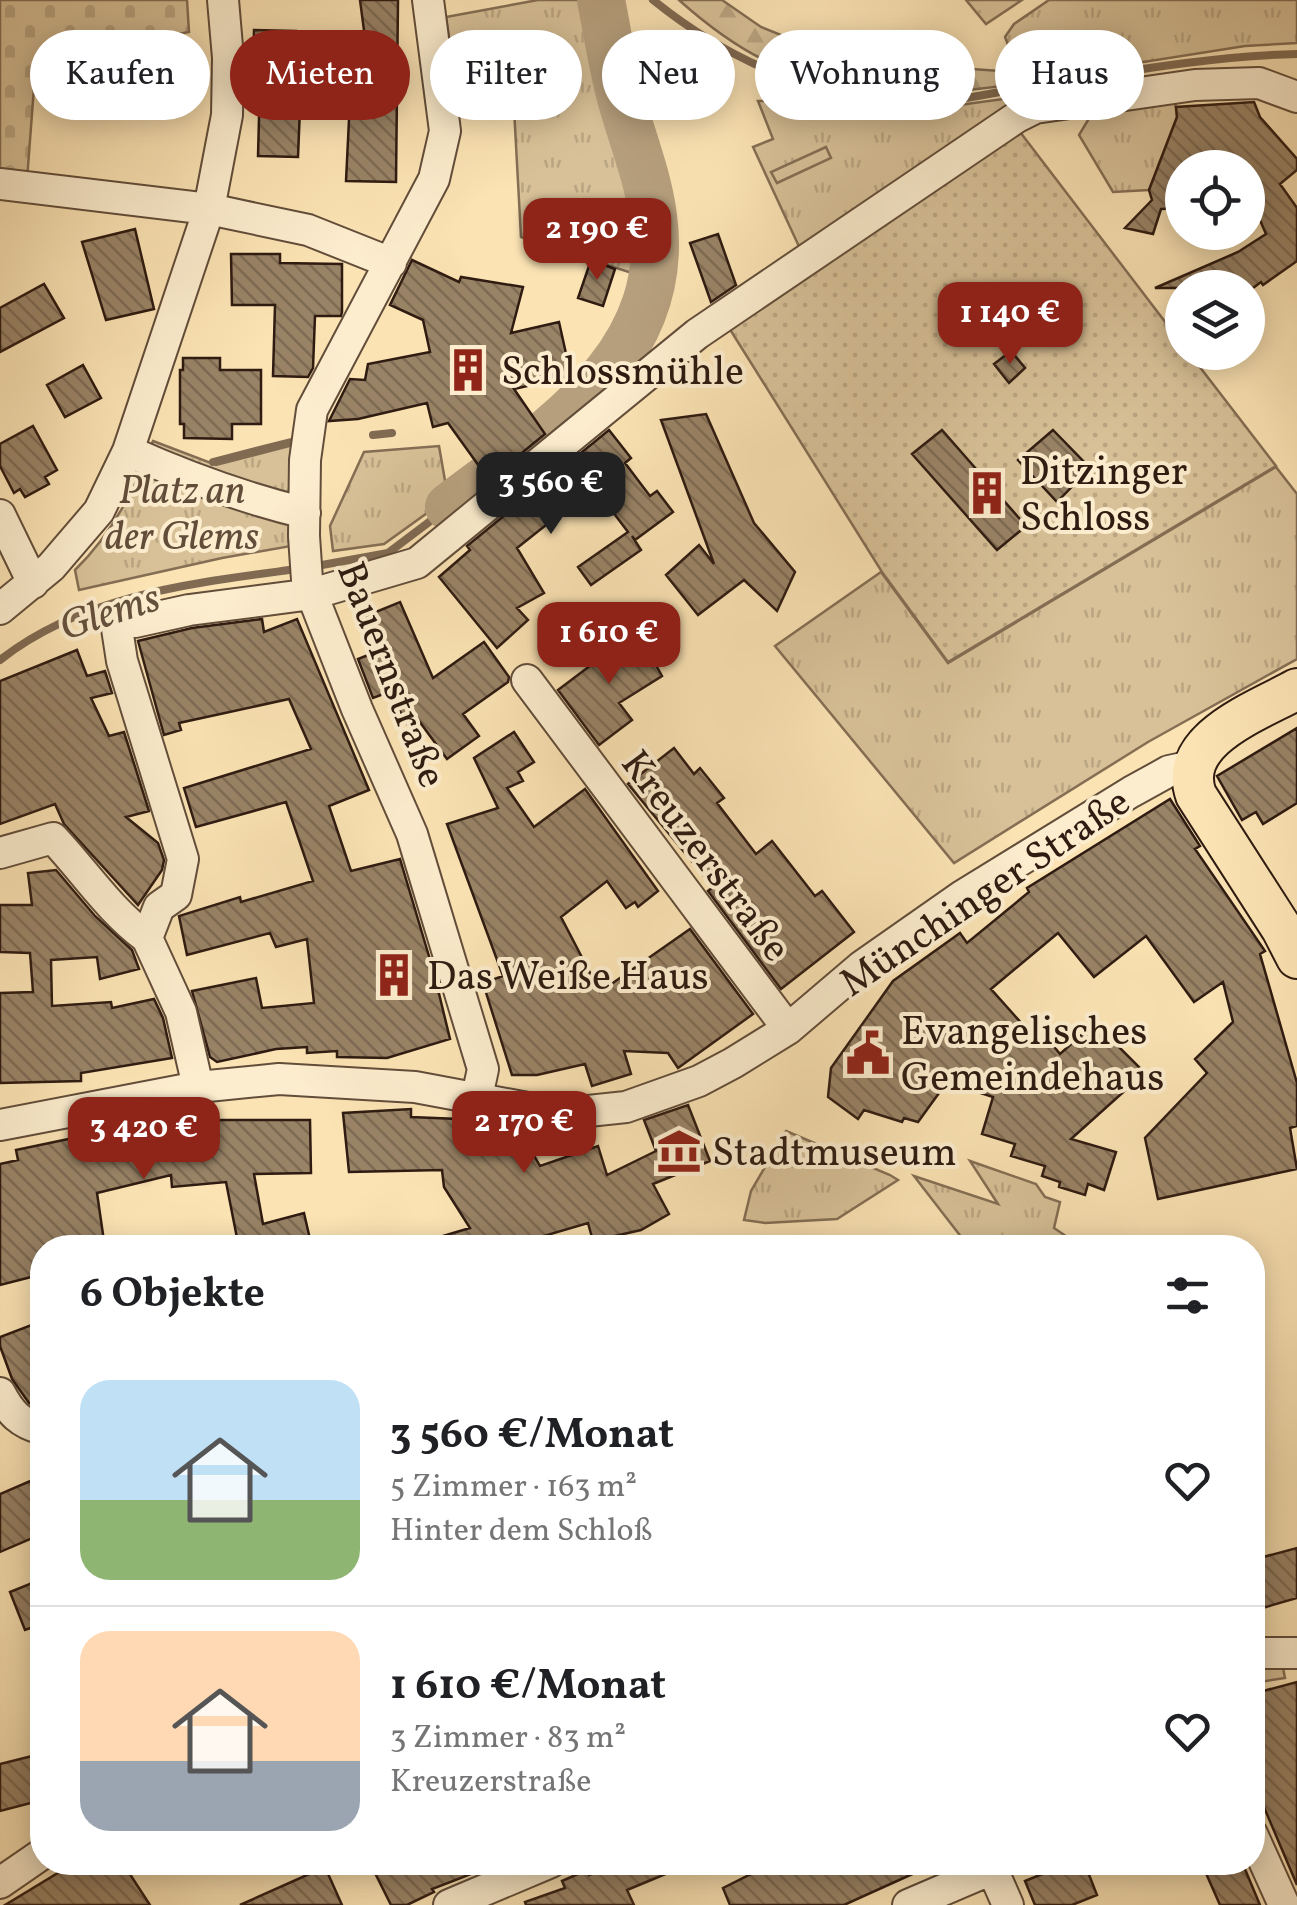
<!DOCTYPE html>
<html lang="de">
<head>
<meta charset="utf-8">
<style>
  body { margin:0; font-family:Vollkorn,serif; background:#f6f6f6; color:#202124; height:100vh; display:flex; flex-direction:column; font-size:38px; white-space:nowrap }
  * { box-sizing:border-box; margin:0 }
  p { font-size:32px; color:#757577 }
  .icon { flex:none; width:55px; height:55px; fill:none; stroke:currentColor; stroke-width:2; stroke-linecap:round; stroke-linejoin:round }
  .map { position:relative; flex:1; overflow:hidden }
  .details { position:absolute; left:30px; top:1235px; width:1235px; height:640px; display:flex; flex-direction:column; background:#fff; border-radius:40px; box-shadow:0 5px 25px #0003 }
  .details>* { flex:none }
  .banner { position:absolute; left:30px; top:30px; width:1238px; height:90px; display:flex; gap:20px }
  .buttons { position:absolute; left:1165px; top:150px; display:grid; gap:20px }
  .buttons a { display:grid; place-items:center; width:100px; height:100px; border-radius:50%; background:#fff; box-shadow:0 5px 25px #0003; font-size:50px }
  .price { position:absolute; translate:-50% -85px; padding:0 22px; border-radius:20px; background:#8f2418; color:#fff; font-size:32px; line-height:65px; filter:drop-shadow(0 2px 5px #0008) }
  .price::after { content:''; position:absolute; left:50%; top:60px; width:30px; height:22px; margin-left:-15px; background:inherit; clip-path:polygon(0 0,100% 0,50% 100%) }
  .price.active { background:#222; color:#fff }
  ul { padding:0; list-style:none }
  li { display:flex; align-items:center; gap:30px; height:250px; padding:0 50px }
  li+li { border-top:2px solid #e0e0e0 }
  li span { display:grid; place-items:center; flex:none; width:280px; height:200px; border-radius:30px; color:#555 }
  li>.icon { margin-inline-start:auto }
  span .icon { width:120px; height:120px; fill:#fffc; stroke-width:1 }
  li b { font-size:42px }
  h2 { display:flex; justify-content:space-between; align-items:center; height:120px; padding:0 50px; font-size:42px }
  .tag { padding:0 35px; border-radius:45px; background:#fff; box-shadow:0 5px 25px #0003; font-size:35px; line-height:90px }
  .tag.active { background:#8f2418; color:#fff }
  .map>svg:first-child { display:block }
  .grass { fill:url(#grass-tufts); stroke:#846e54; stroke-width:2.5 }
  .forest { fill:url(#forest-firs); stroke:#846e54; stroke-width:2.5 }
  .cemetery { fill:url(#cemetery-stones); stroke:#846e54; stroke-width:2.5 }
  .garden { fill:url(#garden-dots); stroke:#846e54; stroke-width:2.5 }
  .pitch { fill:#d8c198; stroke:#846e54; stroke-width:2.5 }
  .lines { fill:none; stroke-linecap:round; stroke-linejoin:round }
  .stream { stroke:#806a52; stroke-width:8 }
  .river { stroke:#b69f7d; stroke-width:48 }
  .building { fill:url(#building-back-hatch); stroke:#2f1b11; stroke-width:2.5 }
  .minor-casing { stroke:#624d3a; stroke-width:34 }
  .major-casing { stroke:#2f1b11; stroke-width:44 }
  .minor { stroke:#fcedce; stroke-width:30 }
  .major { stroke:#fbe3b4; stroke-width:40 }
  .labels { text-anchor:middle; stroke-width:8; stroke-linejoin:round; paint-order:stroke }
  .poi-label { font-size:40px; fill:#2f1b11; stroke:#fcedce; text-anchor:start }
  .park-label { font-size:40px; font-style:italic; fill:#624d3a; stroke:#fcedce }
  .street-label { font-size:40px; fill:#2f1b11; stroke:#fcedce }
  .water-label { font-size:42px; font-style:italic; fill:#65503c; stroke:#fcedce }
</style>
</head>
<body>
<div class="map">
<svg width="1297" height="1905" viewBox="0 0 1297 1905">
  <defs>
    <pattern id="grass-tufts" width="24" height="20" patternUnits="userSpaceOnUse" patternTransform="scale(2.5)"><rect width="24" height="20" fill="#d8c198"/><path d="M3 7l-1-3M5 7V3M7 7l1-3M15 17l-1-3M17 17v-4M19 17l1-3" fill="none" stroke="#baa582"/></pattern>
    <pattern id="forest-firs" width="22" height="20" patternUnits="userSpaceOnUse" patternTransform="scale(2.5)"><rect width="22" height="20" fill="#d8c198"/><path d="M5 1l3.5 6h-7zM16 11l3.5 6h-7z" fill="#baa582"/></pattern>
    <pattern id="cemetery-stones" width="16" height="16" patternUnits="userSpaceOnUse" patternTransform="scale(2.5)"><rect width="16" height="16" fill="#d8c198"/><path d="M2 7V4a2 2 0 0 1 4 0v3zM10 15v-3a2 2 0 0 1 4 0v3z" fill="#baa582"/></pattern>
    <pattern id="garden-dots" width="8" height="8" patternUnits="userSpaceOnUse" patternTransform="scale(2.5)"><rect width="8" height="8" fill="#d8c198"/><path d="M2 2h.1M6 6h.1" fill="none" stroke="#baa582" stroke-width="1.8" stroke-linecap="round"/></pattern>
    <pattern id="building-back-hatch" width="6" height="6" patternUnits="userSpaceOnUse" patternTransform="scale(2.5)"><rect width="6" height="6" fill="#998366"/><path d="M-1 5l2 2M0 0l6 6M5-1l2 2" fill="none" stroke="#7d6a53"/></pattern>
  </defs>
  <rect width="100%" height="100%" fill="#fbe3b4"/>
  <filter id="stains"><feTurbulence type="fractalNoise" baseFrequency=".002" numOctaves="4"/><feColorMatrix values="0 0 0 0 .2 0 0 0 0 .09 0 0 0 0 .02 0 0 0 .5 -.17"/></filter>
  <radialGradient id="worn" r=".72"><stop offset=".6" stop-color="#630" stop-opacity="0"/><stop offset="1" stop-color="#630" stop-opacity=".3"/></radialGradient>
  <path class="grass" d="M538,0H615L664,207L667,237L652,238L644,277L521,237L513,90L456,84L446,17Z
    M966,0H1022L986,24Z
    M1049,0H1297V43L1245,46L1036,79L1010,50L1005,37L1014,24Z
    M1018,97L1021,109L802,253L753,147L773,139L758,101H819L872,109L915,111Z
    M1175,101L1177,117L1149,190L1113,192L1079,135L1097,105Z
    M153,441L216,465L297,444L291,546L222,558L79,590L75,570C111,535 136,488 153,441Z
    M439,446L448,498L384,544L333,551L330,526L364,452Z
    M1276,467L1297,494V659L1148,742L954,863L775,646L881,572L948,663Z
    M786,1131L890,1175L898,1180L837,1219L765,1223L744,1220L751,1191Z
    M970,1161L1036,1184L1045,1197L1060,1202L1054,1228L1082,1247H969L914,1176L998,1204Z
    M1282,1663L1285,1678L1253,1683V1667Z"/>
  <path class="forest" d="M679,0H722L761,27L818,50L900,64L1000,71L1013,84C947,96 886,93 821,77C806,73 789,71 775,65C740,50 707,25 679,0Z"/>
  <path class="cemetery" d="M0,0H187L189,32L36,61L26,193L0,199Z"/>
  <path class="garden" d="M1017,128L1182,344V352L1189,353L1276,466L948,662L882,572L726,323Z"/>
  <path class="pitch" d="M826,147L831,158L777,183L771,172Z"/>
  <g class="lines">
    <path class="stream" d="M653,0C726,59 816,100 911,103C948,104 988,93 1024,88C1114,74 1206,56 1297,54
      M373,435L392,433
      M213,462L295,441
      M311,567L388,553L449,507L436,499
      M0,660C84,594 194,583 297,569"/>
    <path class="river" d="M449,507C546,433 673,358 653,216C648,178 634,143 623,105C613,71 608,35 601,0"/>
  </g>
  <path class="building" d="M360,0H398L396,182L346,181L353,38H365Z
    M254,30L296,31L294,107L300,108L298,157L258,156L260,81H253Z
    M1254,102L1260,117L1297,159V170L1280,184L1297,208V261L1263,285L1261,282L1253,288H1155L1238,252L1266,234L1253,204H1248V168H1182V208L1161,209L1153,234L1125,228L1152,200L1149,190L1177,117L1176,107Z
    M135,229L154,309L106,320L82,242Z
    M718,234L736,285L711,302L690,243Z
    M231,254H280V263L342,264V312L341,316H315L313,368L308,377L273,376L275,305H232Z
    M412,260L459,282L461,277L523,287L511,333L559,322L571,376L514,389L545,434L489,480L448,423L433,427L427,403L358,419L329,421L350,379L365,380L368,364L430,352L423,320L390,305Z
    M591,260L615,269L603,306L578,298Z
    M44,284L64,318L0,352V308Z
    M1011,351L1025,368L1009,383L994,364Z
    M183,358H220V370H261V424H232V439L184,438V424H180V370H183Z
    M83,365L101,398L65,417L47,385Z
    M706,414L754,523L795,572L777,611L744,580L698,615L666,575L699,545L714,564L661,420Z
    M33,426L57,470L45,477L49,484L25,497L20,489L14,493L0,466V444Z
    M609,430L631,458L625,463L650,496L657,491L673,512L635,540L632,536L641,550L591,585L578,567L628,532L594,487L517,548L544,593L517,608L528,620L497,648L439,577L470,550L467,546Z
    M942,430L1026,526L997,550L912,454Z
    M1053,430L1090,468L1057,502L1018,460Z
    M400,602L433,678L484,642L509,677L508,682L463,714L479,736L447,759L419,721L409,727L389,692L373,698L358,659L381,650L366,616Z
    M262,619L264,632L297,619L369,790L329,806L351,871L400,859L434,973L450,1039L387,1058L337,1057V1051L307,1053V1047L276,1049L217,1062L210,1057L192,991L256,978L262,1008L314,1003L307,939L276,947L270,933L187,955L179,916L240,897L241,902L313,881L286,802L196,827L184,788L311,749L289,699L179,723L181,730L164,735L138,641L192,628Z
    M624,629L645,662L652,658L662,676L619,703L632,720L599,745L558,690L607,653L601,643Z
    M77,650L87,676L105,671L112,693L91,698L109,736L124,732L149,811L126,817L158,843L164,860L162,870L138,905L64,824L55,804L0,824V681Z
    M1297,728V803L1263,824L1256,812L1242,820L1217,776Z
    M514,732L534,762L518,772L523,781L507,788L534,827L585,789L658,891L638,907L635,902L626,908L607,881L561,917L600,992L690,929L753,1014L678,1068L668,1053L624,1051L631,1074L592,1086L585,1064L537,1075H512L483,983L503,976L447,824L498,808L474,758Z
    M674,748L694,774L700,768L724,798L717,803L756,854L772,841L815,896L822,891L854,932L781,989L708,891L713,887L628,784Z
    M1170,799L1200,846L1195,849L1265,951L1260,954L1297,1083V1126L1290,1128L1297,1169L1158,1199L1145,1138L1207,1073L1195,1059L1233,1022L1223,982L1194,1002L1146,936L1094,977L1058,933L991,989L1040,1044L1047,1038L1060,1054L1095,1023L1142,1070L1139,1078L1071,1139L1116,1152L1104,1190L1088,1184L1085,1195L1059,1187L1060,1182L1042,1176L1045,1166L1011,1156L1015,1144L982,1134L993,1097L947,1082L918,1122L904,1118L902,1122L864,1110L858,1119L828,1097L831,1068L893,981L960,933L967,943L1029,892L1027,888Z
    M56,870L95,916L132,950L139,969L100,979L97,957L51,960L52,1006L111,1002L112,1008L154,999L163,1018L172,1058L81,1073V1081L0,1083V993L33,992L30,953L0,952V905H32L28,873Z
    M688,1105L710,1161L653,1184L669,1214L641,1230L593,1241L588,1223L503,1248H424L423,1242L470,1228L444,1187L442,1170L349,1172L343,1113L411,1109V1117L483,1120V1125L494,1127L499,1141L508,1136L512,1143L523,1136L540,1166L598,1146L607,1175L656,1151L644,1120Z
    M210,1120H310L311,1173L254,1174L263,1224L304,1213L312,1248H239L226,1182L172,1187L171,1175L97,1193L105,1248H42V1269L34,1271L35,1276L0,1285V1164L18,1160L16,1150L140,1124Z
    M42,1321V1409L29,1403L12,1379L0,1346V1337Z
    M42,1476V1534L0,1552V1494Z
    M1297,1548V1598L1252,1611V1560Z
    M42,1579V1624L25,1630L10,1592Z
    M1297,1682V1885L1252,1779V1694Z
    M32,1756L42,1800L0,1811V1764Z
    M76,1862H122L150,1905H5Z
    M391,1862H497V1864L432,1889L434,1892L407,1905H391L374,1871Z
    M620,1862L692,1863L627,1890L634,1905H526L525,1902L565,1888L562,1881L587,1870L589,1875Z
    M775,1862H939L844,1905H730L723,1888Z
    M1072,1862H1084L1097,1895L1072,1905H1035L1025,1881Z
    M1201,1862H1242L1260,1905H1220Z
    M325,1867L342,1905H240Z"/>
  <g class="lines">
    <g class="minor-casing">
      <path id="minor" d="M428,0L445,131L434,179L312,410L305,460L304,536L307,580L312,594L357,709L412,834L483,1069L477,1097
        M0,184L209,209L308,230L391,263
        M128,451C186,477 244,498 305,513
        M0,515L33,583
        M0,609L51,567L99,511L128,451L209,209L227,115L228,58L223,0
        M527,680L788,1029
        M0,853L53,838C85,872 109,910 147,938
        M198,1087L181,1012L147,938L159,907L176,895L183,859L122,661L116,622H135L189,610L312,594L417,563L697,334L1017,117L1035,108L1195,85L1259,83L1297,97
        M0,1125L198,1087L279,1079L415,1087L560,1114L626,1107L699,1081L733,1063L788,1029L862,966L962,896L1131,792L1169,771L1192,766
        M0,1393C11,1414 20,1423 42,1429
        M1252,1653H1297
        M1252,1834L1284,1905
        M989,1862L1008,1905
        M0,1883L42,1854
        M449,1905L551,1862
        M908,1905L992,1869"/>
    </g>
    <g class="major-casing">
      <path id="major" d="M1297,689C1258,711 1176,739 1196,795L1282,929L1297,958"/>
    </g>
    <use href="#minor" class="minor"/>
    <use href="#major" class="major"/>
  </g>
  <defs>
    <g id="building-bare" transform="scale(3.45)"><path d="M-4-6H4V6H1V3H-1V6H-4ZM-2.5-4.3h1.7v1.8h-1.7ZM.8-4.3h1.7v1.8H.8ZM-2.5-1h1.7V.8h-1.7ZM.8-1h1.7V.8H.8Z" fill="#8f2418" stroke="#fcedce" stroke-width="2.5" paint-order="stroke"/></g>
    <g id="civic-bare" transform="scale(3.45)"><path d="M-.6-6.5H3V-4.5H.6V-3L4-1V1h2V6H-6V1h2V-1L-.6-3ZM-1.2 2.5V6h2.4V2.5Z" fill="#8f2418" stroke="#fcedce" stroke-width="2.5" paint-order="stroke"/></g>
    <g id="museum-bare" transform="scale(3.45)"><path d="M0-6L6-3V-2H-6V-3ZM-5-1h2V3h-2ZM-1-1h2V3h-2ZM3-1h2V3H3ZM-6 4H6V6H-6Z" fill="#8f2418" stroke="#fcedce" stroke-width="2.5" paint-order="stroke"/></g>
  </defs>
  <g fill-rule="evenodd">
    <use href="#building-bare" x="468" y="370"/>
    <use href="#building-bare" x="987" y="493"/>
    <use href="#building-bare" x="394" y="975"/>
    <use href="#civic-bare" x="868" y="1053"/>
    <use href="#museum-bare" x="679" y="1151"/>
  </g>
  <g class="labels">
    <g class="poi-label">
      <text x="501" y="384">Schlossmühle</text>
      <text x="1020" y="484">Ditzinger<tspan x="1020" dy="46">Schloss</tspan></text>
      <text x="427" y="989">Das Weiße Haus</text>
      <text x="901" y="1044">Evangelisches<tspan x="901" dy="46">Gemeindehaus</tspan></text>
      <text x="712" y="1165">Stadtmuseum</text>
    </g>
    <g class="park-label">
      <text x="182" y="503">Platz an<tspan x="182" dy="46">der Glems</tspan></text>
    </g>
    <g class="street-label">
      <text transform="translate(393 674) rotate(69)" y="14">Bauernstraße</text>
      <text transform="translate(707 855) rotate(53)" y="14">Kreuzerstraße</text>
      <text transform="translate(984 891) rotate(-34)" y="14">Münchinger Straße</text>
    </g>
    <g class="water-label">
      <text transform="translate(109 610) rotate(-18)" y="15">Glems</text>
    </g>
  </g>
  <rect width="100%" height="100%" filter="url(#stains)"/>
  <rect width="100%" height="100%" fill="url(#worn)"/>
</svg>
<div class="buttons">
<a><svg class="icon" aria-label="locate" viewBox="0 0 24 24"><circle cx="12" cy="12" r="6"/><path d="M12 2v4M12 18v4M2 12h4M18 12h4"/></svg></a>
<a><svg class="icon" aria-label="layers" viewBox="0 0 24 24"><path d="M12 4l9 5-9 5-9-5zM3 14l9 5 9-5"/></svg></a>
</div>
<b class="price" style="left:597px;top:283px">2 190 €</b>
<b class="price" style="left:1010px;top:367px">1 140 €</b>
<b class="price active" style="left:551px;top:537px">3 560 €</b>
<b class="price" style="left:609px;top:687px">1 610 €</b>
<b class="price" style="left:524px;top:1176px">2 170 €</b>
<b class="price" style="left:144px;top:1182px">3 420 €</b>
<div class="banner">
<a class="tag">Kaufen</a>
<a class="tag active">Mieten</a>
<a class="tag">Filter</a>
<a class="tag">Neu</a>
<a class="tag">Wohnung</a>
<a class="tag">Haus</a>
</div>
<section class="details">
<h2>6 Objekte<svg class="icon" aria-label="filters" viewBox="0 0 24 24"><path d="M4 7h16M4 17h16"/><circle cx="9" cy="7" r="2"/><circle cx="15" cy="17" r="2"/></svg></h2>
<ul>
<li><span style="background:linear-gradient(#bfe0f5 60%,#8fb573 0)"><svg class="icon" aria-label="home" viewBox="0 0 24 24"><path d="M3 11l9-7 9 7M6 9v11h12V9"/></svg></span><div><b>3 560 €/Monat</b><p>5 Zimmer · 163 m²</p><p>Hinter dem Schloß</p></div><svg class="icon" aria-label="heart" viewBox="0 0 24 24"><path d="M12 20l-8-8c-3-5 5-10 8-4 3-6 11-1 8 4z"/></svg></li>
<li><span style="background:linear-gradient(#ffd9b3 65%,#9aa5b1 0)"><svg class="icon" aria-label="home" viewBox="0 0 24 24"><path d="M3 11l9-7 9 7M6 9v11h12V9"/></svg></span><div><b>1 610 €/Monat</b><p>3 Zimmer · 83 m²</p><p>Kreuzerstraße</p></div><svg class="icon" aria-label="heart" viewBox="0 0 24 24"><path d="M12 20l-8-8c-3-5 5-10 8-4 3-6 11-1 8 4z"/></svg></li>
</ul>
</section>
</div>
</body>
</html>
